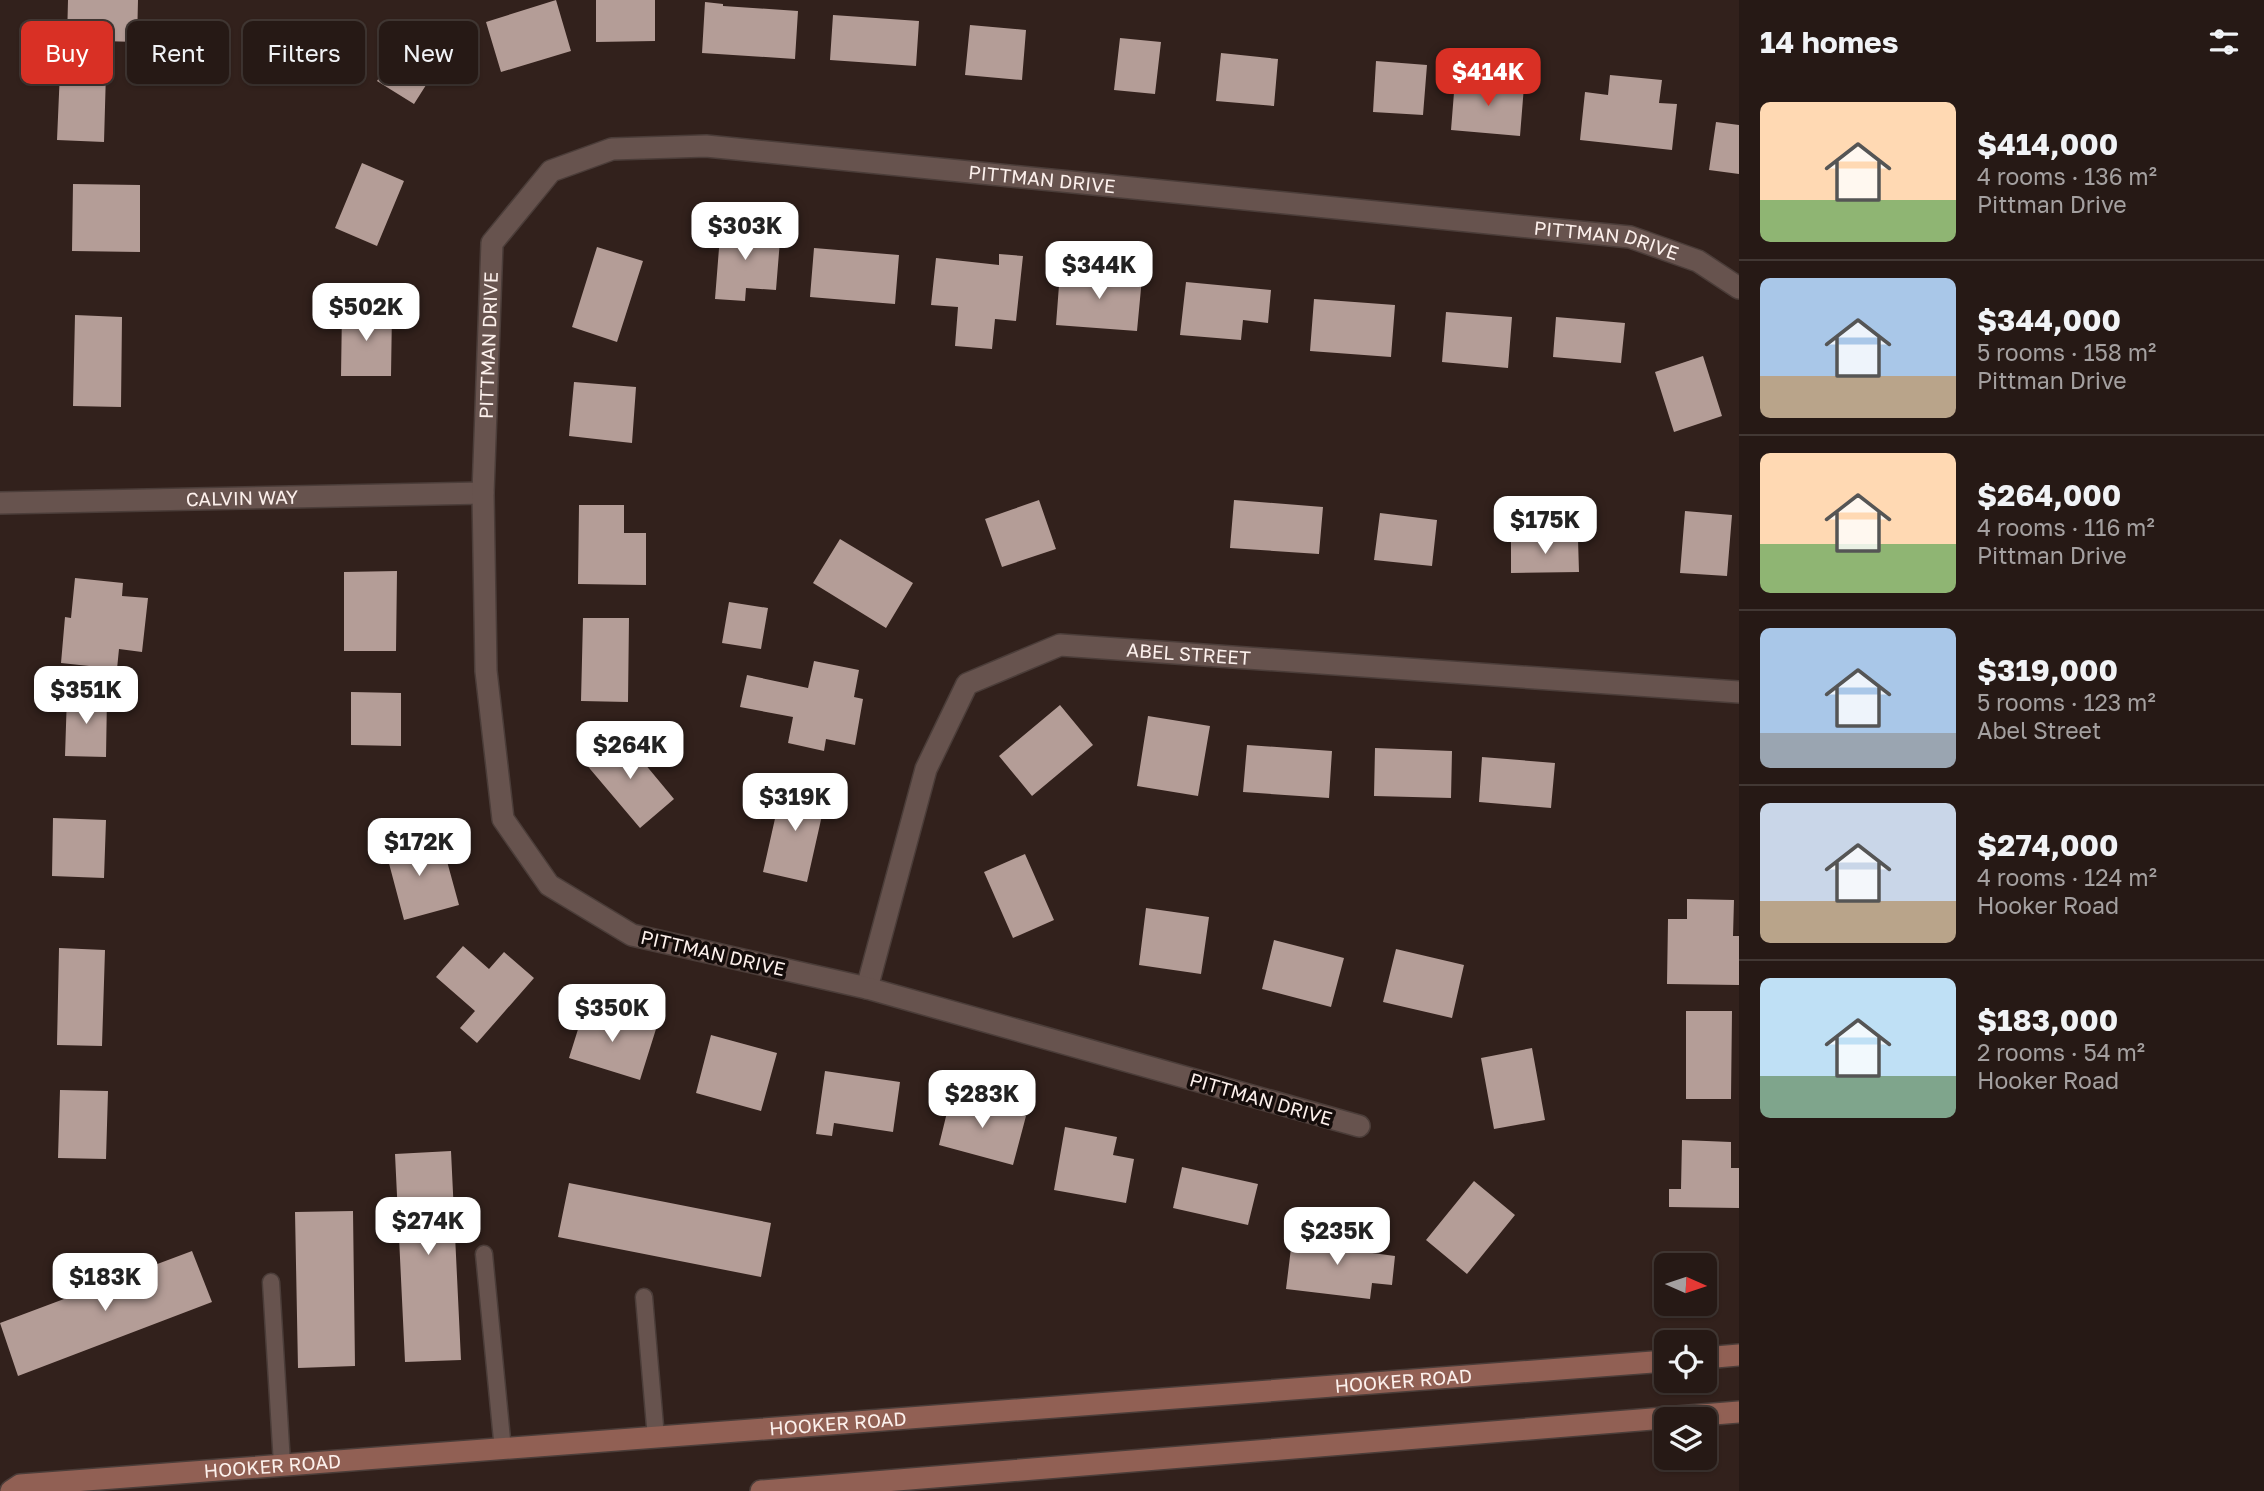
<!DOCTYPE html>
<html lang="en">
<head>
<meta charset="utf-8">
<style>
  body { margin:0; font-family:"Golos Text",sans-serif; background:#322622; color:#f1f3f6; height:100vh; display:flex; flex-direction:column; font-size:26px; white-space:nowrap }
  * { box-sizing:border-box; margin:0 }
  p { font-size:23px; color:#a4a0a0 }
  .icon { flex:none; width:38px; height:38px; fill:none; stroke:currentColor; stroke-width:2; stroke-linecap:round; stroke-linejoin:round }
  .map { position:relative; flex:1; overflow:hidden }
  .sheet { display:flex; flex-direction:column; background:#261915; width:525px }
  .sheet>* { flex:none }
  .top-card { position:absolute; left:21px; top:21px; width:665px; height:63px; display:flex; gap:14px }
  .needle { width:46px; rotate:93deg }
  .controls { position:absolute; left:1654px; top:1253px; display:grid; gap:14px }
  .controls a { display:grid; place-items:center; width:63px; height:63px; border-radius:10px; background:#261915; box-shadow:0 2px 5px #0004,0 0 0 2px #423834; font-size:35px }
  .price { position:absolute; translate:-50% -60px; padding:0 16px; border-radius:14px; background:#fff; color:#222; font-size:23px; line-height:46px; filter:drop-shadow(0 2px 4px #0008) }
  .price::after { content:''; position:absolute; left:50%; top:42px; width:21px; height:16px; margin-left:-10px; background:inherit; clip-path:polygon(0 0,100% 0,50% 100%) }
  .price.current { background:#d93025; color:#fff }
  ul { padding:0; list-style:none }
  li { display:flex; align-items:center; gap:21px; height:175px; padding:0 21px }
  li+li { border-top:2px solid #423834 }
  li span { display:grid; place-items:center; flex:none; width:196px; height:140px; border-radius:10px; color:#555 }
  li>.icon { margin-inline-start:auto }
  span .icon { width:84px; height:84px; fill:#fffc; stroke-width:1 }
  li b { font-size:30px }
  h2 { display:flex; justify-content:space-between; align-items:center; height:84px; padding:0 21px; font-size:30px }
  .chip { padding:0 24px; border-radius:10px; background:#261915; box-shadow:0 2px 5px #0004,0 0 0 2px #423834; font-size:24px; line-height:63px }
  .chip.current { background:#d93025; color:#fff }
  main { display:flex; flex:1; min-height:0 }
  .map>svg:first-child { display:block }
  .building { fill:#b49d97 }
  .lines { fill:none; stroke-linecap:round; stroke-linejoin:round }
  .lane-casing { stroke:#4b3d39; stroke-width:19 }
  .street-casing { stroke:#4b3d39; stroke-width:24 }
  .secondary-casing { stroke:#4b3d39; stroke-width:24 }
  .lane { stroke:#67534e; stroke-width:16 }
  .street { stroke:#67534e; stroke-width:21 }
  .secondary { stroke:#916054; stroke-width:21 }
  .labels { text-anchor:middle; stroke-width:7; stroke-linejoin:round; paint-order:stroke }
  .street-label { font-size:19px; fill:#fcf0ec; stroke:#140c0a }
</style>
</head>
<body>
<main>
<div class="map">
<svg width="1739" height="1491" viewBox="0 0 1739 1491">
  <rect width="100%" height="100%" fill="#32211c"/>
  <path class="building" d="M68,0H138L137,42L67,40Z
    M556,0L571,51L501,72L486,22Z
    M596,0H655V41L596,42Z
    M705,2L723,4V6L798,11L795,59L702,53Z
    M833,15L919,21L916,66L830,60Z
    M970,25L1026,30L1022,80L965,75Z
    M411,29L447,52L414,104L377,81Z
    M1120,38L1161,42L1155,94L1114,90Z
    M1221,53L1278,59L1274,106L1216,101Z
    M1376,61L1427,65L1423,115L1373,112Z
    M60,71L106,72L104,142L57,140Z
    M1610,75L1662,80L1659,103L1677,104L1672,150L1580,140L1585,92L1608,95Z
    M1455,80L1524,86L1520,136L1451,130Z
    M1716,122L1739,125V174L1709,170Z
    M362,163L404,181L377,246L335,228Z
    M73,184L140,185V252L72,251Z
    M721,223L757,226L756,238L780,240L776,290L746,288L745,301L715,299Z
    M597,247L643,261L617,342L572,327Z
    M814,248L899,255L895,304L810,297Z
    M999,254L1023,256L1016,321L995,319L992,349L955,346L958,307L931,305L936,258L999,265Z
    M1060,272L1142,278L1137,331L1056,325Z
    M1186,282L1271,290L1268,323L1243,320L1241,340L1180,335Z
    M1314,299L1395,305L1391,357L1310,351Z
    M342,310L392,311L391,376H341Z
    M1446,312L1512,317L1508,368L1442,362Z
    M75,315L122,317L121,407L73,406Z
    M1556,317L1625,323L1621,363L1553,357Z
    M1703,356L1722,416L1674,432L1655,372Z
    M574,382L636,387L632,443L569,436Z
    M1039,500L1056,549L1002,567L985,519Z
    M1234,500L1323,507L1319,554L1230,548Z
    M579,505H624V533H646V585L578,584Z
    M1685,511L1732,515L1727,576L1680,573Z
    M1380,513L1437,520L1432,566L1374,560Z
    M840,539L913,583L886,628L813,583Z
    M1578,539L1579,572L1511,573V540Z
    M397,571L396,651H344V572Z
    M75,578L123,583L122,596L148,598L142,652L119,649L117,669L61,663L65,617L71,618Z
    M729,602L768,608L761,649L722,643Z
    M583,618H629L628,702L581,701Z
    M814,661L859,670L854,697L863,699L855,745L826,739L824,751L788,743L793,717L740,707L747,675L808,688Z
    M351,692L401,693V746L351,745Z
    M67,695L107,696L106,757L65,756Z
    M1060,705L1093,745L1032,796L999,756Z
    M1148,716L1210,726L1198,796L1137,786Z
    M620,734L674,799L640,828L585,763Z
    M1247,745L1332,751L1329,798L1243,792Z
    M1375,748L1452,751L1451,798L1374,796Z
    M1482,757L1555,763L1551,808L1479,802Z
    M783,783L827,793L807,882L763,872Z
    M53,818L106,820L104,878L52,876Z
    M410,830L418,861L445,854L459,905L404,920L382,837Z
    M1025,854L1054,920L1013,938L984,872Z
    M1687,899L1734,900L1733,936H1739V985L1667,984L1668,919H1687Z
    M1146,908L1209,917L1201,974L1139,965Z
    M1274,940L1344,958L1331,1007L1262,989Z
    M463,946L489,969L504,952L534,978L477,1043L460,1028L475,1011L436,977Z
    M59,948L105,950L102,1046L57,1045Z
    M1396,949L1464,965L1452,1018L1383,1002Z
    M585,1007L656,1029L640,1080L569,1058Z
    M1686,1011H1732L1731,1099H1686Z
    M711,1035L777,1053L761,1111L696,1093Z
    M1532,1048L1545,1120L1494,1129L1481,1058Z
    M825,1071L900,1082L893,1132L834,1123L832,1136L816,1134Z
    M60,1090L108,1091L106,1159L58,1158Z
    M951,1096L1026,1116L1013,1165L939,1145Z
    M1065,1127L1117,1137L1113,1155L1134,1159L1126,1203L1054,1190Z
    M1682,1140L1731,1142V1168H1739V1208L1669,1207V1189H1681Z
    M451,1151L461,1360L405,1362L395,1154Z
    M1182,1167L1258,1184L1248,1225L1173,1208Z
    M1474,1181L1515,1215L1467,1274L1426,1240Z
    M569,1183L771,1223L761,1277L558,1237Z
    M353,1211L355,1366L298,1368L295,1212Z
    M1320,1230L1359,1235L1357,1251L1395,1256L1392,1285L1372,1283L1370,1299L1286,1289L1292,1240L1318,1242Z
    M192,1251L212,1302L18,1376L0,1323Z"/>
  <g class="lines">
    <g class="lane-casing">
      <path id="lane" d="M484,1254L503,1450
        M271,1282L282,1464
        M644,1297L656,1438"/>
    </g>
    <g class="street-casing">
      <g id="street">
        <path id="s1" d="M0,503L483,493"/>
        <path id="s2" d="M867,988L926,769L967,684L1060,645L1739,692"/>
        <path id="s3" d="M1359,1126L867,988L632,935L549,885L503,819L486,671L483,493L492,243L551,171L612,149L706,146L1630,237L1698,261L1739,288"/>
      </g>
    </g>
    <g class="secondary-casing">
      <g id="secondary">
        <path d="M1704,1358L1739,1355"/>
        <path id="s4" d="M11,1491L20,1485L1666,1361"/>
        <path d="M761,1491L1739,1412"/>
      </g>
    </g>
    <use href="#lane" class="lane"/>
    <use href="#street" class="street"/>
    <use href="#secondary" class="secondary"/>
  </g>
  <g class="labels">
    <g class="street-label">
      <text dy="7" stroke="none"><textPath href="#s3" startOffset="2096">PITTMAN DRIVE</textPath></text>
      <text dy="7" stroke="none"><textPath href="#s3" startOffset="2664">PITTMAN DRIVE</textPath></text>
      <text dy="7" stroke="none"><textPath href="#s3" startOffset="1404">PITTMAN DRIVE</textPath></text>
      <text dy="7" stroke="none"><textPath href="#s1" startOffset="242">CALVIN WAY</textPath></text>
      <text dy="7" stroke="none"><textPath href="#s2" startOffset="551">ABEL STREET</textPath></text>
      <text transform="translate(713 953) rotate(13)" y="7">PITTMAN DRIVE</text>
      <text transform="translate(1261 1099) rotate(16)" y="7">PITTMAN DRIVE</text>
      <text dy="7" stroke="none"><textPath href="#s4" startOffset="1398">HOOKER ROAD</textPath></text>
      <text dy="7" stroke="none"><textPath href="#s4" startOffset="831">HOOKER ROAD</textPath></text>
      <text dy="7" stroke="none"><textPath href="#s4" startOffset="264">HOOKER ROAD</textPath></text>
    </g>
  </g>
</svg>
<div class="controls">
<a><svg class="needle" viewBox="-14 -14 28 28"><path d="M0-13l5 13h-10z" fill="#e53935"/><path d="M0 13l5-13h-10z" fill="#a4a0a0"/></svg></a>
<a><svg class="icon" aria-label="locate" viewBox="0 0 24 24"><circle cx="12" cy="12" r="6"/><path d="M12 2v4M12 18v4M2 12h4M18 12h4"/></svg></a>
<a><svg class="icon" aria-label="layers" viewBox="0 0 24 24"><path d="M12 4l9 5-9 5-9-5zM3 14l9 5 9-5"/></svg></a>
</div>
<b class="price current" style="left:1488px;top:108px">$414K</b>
<b class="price" style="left:745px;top:262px">$303K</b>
<b class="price" style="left:1099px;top:301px">$344K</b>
<b class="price" style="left:366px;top:343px">$502K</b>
<b class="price" style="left:1545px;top:556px">$175K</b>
<b class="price" style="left:86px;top:726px">$351K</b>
<b class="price" style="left:630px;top:781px">$264K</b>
<b class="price" style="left:795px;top:833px">$319K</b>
<b class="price" style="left:419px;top:878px">$172K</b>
<b class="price" style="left:612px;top:1044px">$350K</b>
<b class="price" style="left:982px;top:1130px">$283K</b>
<b class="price" style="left:428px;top:1257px">$274K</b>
<b class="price" style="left:1337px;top:1267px">$235K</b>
<b class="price" style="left:105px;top:1313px">$183K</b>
<div class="top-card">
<a class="chip current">Buy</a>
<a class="chip">Rent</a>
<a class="chip">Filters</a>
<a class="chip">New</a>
</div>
</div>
<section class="sheet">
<h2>14 homes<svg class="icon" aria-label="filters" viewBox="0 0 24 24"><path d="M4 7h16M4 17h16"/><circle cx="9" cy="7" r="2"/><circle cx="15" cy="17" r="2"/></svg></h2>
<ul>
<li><span style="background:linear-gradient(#ffd9b3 70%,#8fb573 0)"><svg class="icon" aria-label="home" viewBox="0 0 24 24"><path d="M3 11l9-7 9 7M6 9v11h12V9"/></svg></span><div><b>$414,000</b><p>4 rooms · 136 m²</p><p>Pittman Drive</p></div></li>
<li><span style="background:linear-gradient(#a9c7e8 70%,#b9a48a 0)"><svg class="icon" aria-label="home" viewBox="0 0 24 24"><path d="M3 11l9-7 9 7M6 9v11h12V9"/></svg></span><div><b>$344,000</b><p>5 rooms · 158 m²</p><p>Pittman Drive</p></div></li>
<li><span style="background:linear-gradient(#ffd9b3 65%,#8fb573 0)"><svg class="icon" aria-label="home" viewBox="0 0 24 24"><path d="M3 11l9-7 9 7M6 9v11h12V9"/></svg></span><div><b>$264,000</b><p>4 rooms · 116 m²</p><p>Pittman Drive</p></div></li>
<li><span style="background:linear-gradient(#a9c7e8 75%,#9aa5b1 0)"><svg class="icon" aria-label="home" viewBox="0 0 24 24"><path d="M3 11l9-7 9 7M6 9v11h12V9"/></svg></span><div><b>$319,000</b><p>5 rooms · 123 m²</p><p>Abel Street</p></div></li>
<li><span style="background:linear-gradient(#c9d6e8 70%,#b9a48a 0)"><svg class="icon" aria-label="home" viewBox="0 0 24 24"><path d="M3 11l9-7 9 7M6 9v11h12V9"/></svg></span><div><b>$274,000</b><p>4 rooms · 124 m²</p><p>Hooker Road</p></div></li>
<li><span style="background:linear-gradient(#bfe0f5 70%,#7fa58c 0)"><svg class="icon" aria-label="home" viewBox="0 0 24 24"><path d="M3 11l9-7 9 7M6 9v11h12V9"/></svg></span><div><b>$183,000</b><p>2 rooms · 54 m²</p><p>Hooker Road</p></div></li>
</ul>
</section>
</main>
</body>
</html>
